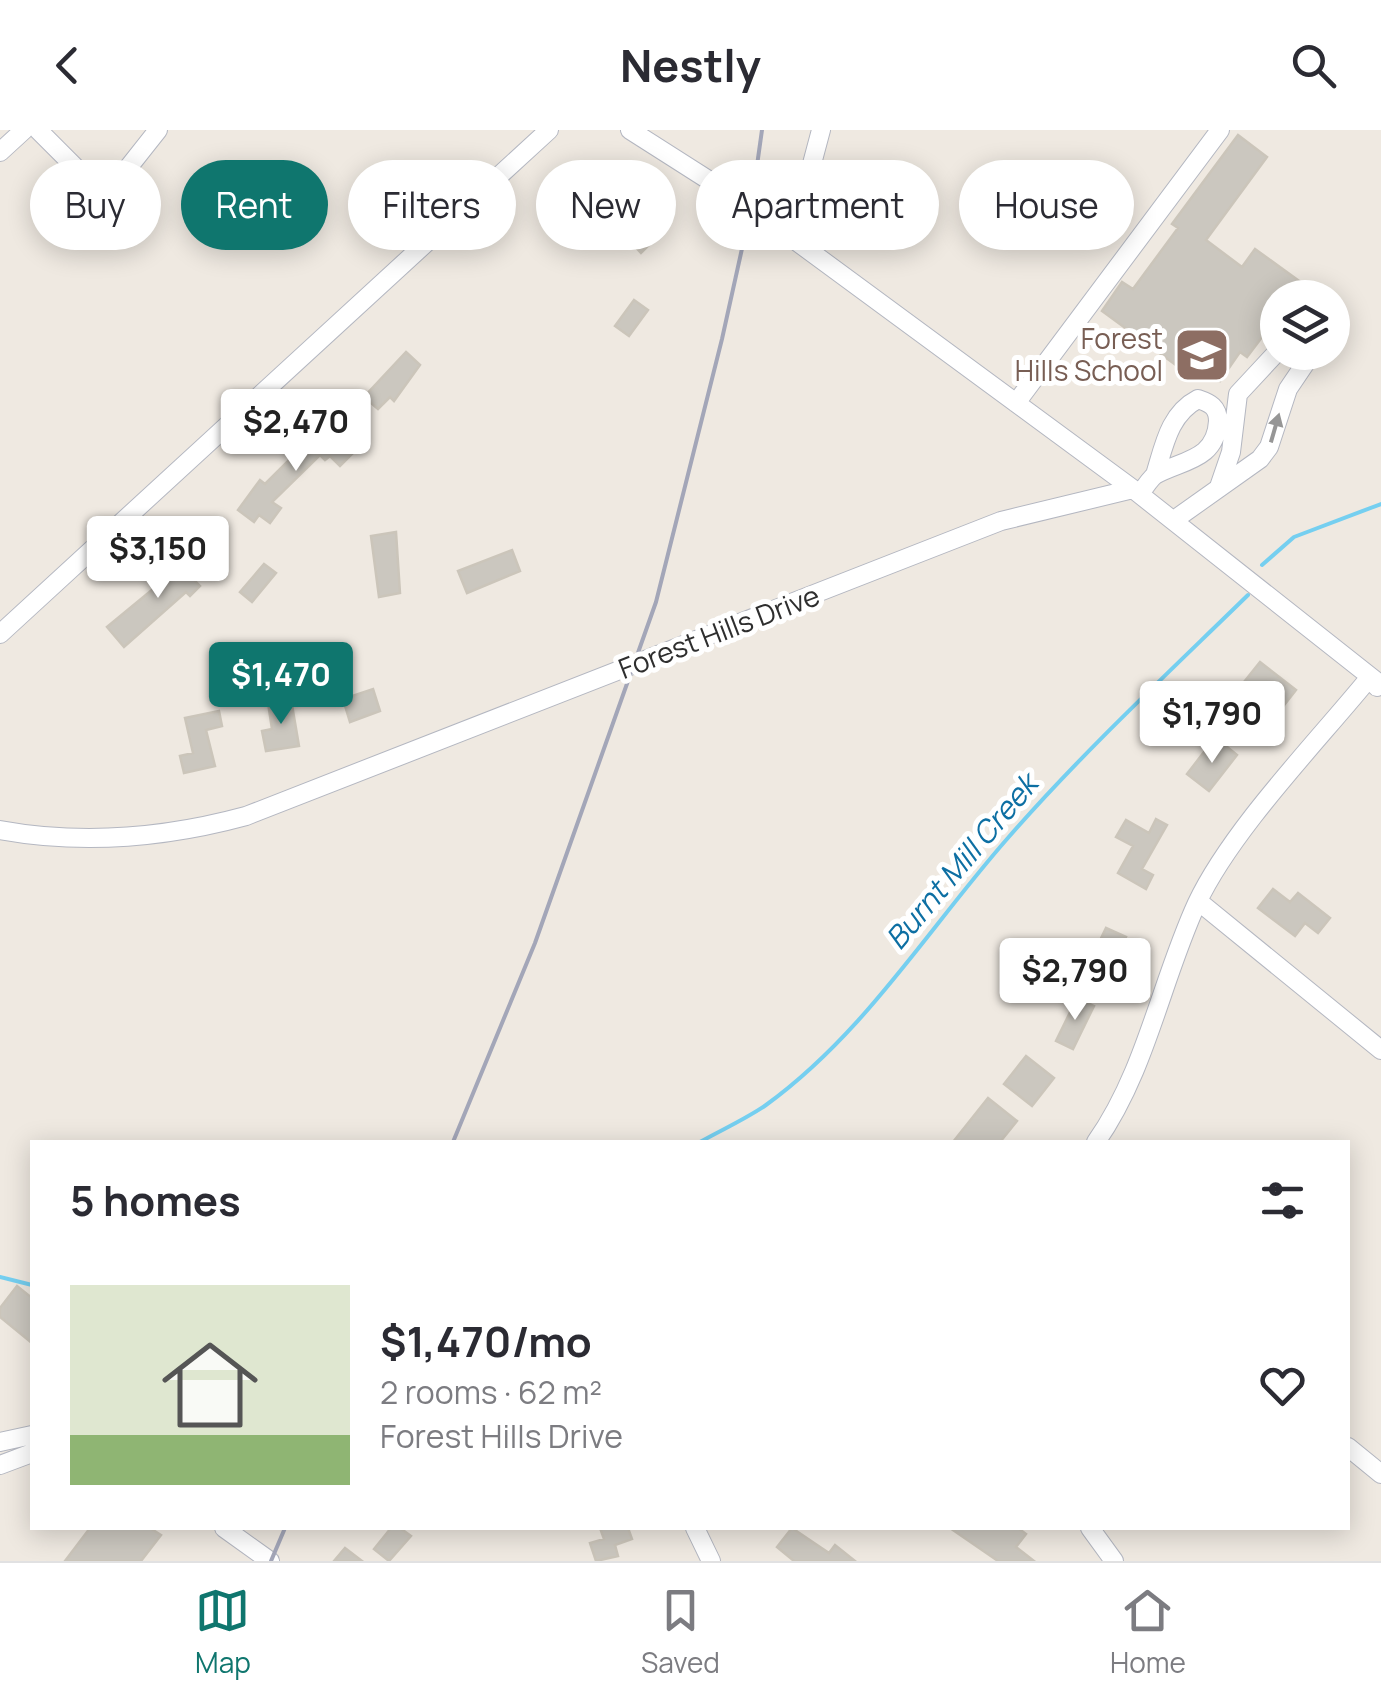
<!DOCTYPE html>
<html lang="en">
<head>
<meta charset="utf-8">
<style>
  body { margin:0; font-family:Manrope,sans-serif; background:#f7f7f7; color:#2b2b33; height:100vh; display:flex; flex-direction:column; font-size:38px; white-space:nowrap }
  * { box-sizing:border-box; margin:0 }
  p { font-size:32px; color:#7c7c81 }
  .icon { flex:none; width:55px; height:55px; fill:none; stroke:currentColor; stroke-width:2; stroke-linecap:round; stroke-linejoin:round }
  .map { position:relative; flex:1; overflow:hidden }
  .details { position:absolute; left:30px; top:1010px; width:1320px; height:390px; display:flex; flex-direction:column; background:#fff; border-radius:0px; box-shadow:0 5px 25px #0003 }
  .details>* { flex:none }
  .banner { position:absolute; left:30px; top:30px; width:1322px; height:90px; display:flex; gap:20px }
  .fabs { position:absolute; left:1260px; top:150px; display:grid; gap:20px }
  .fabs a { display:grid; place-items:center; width:90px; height:90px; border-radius:50%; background:#fff; box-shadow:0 5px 25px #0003; font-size:50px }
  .price { position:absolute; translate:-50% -85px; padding:0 22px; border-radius:10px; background:#fff; color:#222; font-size:32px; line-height:65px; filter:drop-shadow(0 2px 5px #0008) }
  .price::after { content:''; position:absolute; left:50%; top:60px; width:30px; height:22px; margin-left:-15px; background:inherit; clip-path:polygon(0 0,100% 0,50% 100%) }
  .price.active { background:#0f766e; color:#fff }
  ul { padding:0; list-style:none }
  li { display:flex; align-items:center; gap:30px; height:250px; padding:0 40px }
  li span { display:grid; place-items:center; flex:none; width:280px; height:200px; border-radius:0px; color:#555 }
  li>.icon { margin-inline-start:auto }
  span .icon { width:120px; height:120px; fill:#fffc; stroke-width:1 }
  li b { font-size:42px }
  h2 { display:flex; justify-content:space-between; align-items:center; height:120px; padding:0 40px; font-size:42px }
  .chip { padding:0 35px; border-radius:45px; background:#fff; box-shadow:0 5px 25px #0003; font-size:35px; line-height:90px }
  .chip.active { background:#0f766e; color:#fff }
  header { display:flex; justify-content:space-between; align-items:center; height:130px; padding:0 40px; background:#fff; font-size:45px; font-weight:700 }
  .dock { display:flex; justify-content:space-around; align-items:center; height:140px; border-top:2px solid #e1e1e2; background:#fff; font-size:28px; color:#7c7c81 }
  .dock a { display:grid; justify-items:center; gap:5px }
  .dock .active { color:#0f766e }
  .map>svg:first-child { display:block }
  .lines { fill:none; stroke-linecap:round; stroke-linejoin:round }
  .stream { stroke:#75cff0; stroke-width:4 }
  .building { fill:#cbc7bf; stroke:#cbc5ba; stroke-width:2.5 }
  .minor-casing { stroke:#b4b7c1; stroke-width:20 }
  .minor { stroke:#fff; stroke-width:18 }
  .rail { stroke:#a3a6b8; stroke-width:4 }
  .oneway { fill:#969696 }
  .labels { text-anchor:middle; stroke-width:10; stroke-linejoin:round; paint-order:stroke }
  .education-label { font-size:28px; fill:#785e54; stroke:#fff; text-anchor:end }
  .street-label { font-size:28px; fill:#2e2e2e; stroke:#fff }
  .water-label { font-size:30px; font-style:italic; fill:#0d6fa3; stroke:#fff }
</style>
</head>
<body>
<header><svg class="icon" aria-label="back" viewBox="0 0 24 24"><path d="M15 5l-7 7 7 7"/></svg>Nestly<svg class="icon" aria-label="search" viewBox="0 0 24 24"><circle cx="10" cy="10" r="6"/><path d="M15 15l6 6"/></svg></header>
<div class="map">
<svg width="1381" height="1431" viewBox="0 0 1381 1431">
  <rect width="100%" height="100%" fill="#efe9e1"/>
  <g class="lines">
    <path class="stream" d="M1262,435L1294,407L1381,374
      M700,1012C721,1000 746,989 766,975C864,904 928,799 1007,709C1082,623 1166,545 1248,465
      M0,1147L32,1155"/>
  </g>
  <path class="building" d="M1238,5L1267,27L1206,110L1242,137L1255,119L1302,153L1291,168H1278V186L1247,227L1240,222L1220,251L1203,238L1195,249L1102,181L1122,152L1133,159L1178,98L1172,94Z
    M559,46L597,84L581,100L564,83L559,87L545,74L552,67L545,60Z
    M650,73L666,89L661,93L666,98L641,123L631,112L641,102L631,91Z
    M634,170L648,180L629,206L615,196Z
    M406,222L420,235L394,271L390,267L378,279L364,267Z
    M343,298L360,316L340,336L330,326L325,330L320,325L272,372L281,378L270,393L259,385L254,392L238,380L260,350L265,354L301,318L305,322L325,303L331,309Z
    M396,402L400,463L379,467L371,406Z
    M512,420L520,441L467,463L458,441Z
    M198,422L208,432L192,448L200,456L190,466L186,462L124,517L107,497Z
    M264,434L276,443L252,472L240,462Z
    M1260,532L1296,560L1274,588L1246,566L1252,558L1244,552Z
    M373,559L380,581L350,592L343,569Z
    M291,569L299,616L266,621L262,601L272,599L268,573Z
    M219,581L222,596L206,600L215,636L184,643L180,626L193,623L185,588Z
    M1221,612L1237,625L1209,661L1187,644L1204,622L1210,626Z
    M1156,689L1167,695L1142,739L1153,745L1146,759L1118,743L1133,716L1116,707L1126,690L1149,703Z
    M1273,759L1290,772L1298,763L1330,788L1318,803L1305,793L1295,806L1258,778Z
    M1106,798L1126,807L1112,838L1091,829Z
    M1077,868L1094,876L1073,919L1056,911Z
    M1026,926L1054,948L1032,976L1004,954Z
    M988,968L1017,991L1000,1012H953Z
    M17,1156L32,1168V1213L0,1187V1178Z
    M90,1398H150L161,1405L141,1431H65Z
    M391,1398H400L411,1406L389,1431L374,1419Z
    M600,1398H628L632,1409L615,1415L618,1426L596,1431L590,1413L604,1409Z
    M792,1398L829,1423L835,1415L855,1431H794L777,1417Z
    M950,1398H1018L1026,1404L1016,1417L1034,1431H998Z
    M345,1418L362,1431H334Z"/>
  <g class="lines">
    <g class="minor-casing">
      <path id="minor" d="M38,0L97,59L120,48L158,0
        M630,0L743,72L1133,359
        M0,22L24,0
        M779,99L809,45L821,0
        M1016,273L1220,0
        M1219,357L1231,322L1238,264L1278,221
        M1140,364C1144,358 1150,349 1155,345C1181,330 1216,331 1218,291C1218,277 1210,273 1198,269C1169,284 1164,316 1155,345
        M1174,390L1260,329L1269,317L1288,259L1313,222
        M0,504L549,0
        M0,700C82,715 165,708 246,686L1001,391L1133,359L1381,555
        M1198,771L1381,920
        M1096,1012C1146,941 1161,851 1197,773C1232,699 1317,612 1370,547L1377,557
        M0,1312L32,1305
        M1348,1317L1381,1344
        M0,1335L32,1323
        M224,1398L270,1431
        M695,1398L711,1431
        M1090,1398L1114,1431"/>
    </g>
    <use href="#minor" class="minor"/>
    <path class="rail" d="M453,1012L535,813L656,472L722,209L751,78L762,0
      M271,1431L285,1398"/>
  </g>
  <defs><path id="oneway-solid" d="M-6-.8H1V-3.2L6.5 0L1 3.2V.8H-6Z" transform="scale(2.5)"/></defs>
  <use class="oneway" href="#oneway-solid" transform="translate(1275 298) rotate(-74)"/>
  <defs>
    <g id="school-square" transform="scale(2.875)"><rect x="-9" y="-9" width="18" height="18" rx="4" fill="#8d6e63" stroke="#fff"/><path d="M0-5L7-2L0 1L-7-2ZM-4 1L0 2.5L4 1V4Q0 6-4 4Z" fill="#fff"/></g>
  </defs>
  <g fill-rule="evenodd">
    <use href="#school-square" x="1202" y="225"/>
  </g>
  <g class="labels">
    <g class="education-label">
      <text x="1163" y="219">Forest<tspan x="1163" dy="32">Hills School</tspan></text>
    </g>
    <g class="street-label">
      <text transform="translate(719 502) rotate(-21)" y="10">Forest Hills Drive</text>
    </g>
    <g class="water-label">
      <text transform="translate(962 732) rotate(-50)" y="10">Burnt Mill Creek</text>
    </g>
  </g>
</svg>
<div class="fabs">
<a><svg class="icon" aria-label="layers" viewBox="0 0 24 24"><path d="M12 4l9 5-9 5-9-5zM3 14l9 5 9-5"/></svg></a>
</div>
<b class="price" style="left:296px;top:344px">$2,470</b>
<b class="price" style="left:158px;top:471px">$3,150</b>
<b class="price active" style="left:281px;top:597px">$1,470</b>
<b class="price" style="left:1212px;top:636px">$1,790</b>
<b class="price" style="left:1075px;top:893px">$2,790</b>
<div class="banner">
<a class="chip">Buy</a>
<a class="chip active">Rent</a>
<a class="chip">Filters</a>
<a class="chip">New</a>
<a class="chip">Apartment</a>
<a class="chip">House</a>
</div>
<section class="details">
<h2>5 homes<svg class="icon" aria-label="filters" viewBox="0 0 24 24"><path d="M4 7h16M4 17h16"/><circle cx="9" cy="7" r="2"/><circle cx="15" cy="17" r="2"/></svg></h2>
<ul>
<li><span style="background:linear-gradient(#dfe7d0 75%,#8fb573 0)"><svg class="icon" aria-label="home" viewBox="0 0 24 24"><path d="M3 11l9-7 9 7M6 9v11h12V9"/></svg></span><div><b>$1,470/mo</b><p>2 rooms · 62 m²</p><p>Forest Hills Drive</p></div><svg class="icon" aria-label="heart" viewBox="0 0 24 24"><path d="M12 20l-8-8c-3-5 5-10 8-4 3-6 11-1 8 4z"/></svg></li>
</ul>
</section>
</div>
<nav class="dock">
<a class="active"><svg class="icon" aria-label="map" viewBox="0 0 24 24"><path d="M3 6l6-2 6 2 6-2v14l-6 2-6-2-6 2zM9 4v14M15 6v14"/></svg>Map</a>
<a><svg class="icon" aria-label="saved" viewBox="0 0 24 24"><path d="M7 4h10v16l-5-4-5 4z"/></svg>Saved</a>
<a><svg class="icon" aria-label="home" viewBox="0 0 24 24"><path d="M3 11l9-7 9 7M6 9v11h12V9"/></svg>Home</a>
</nav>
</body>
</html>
